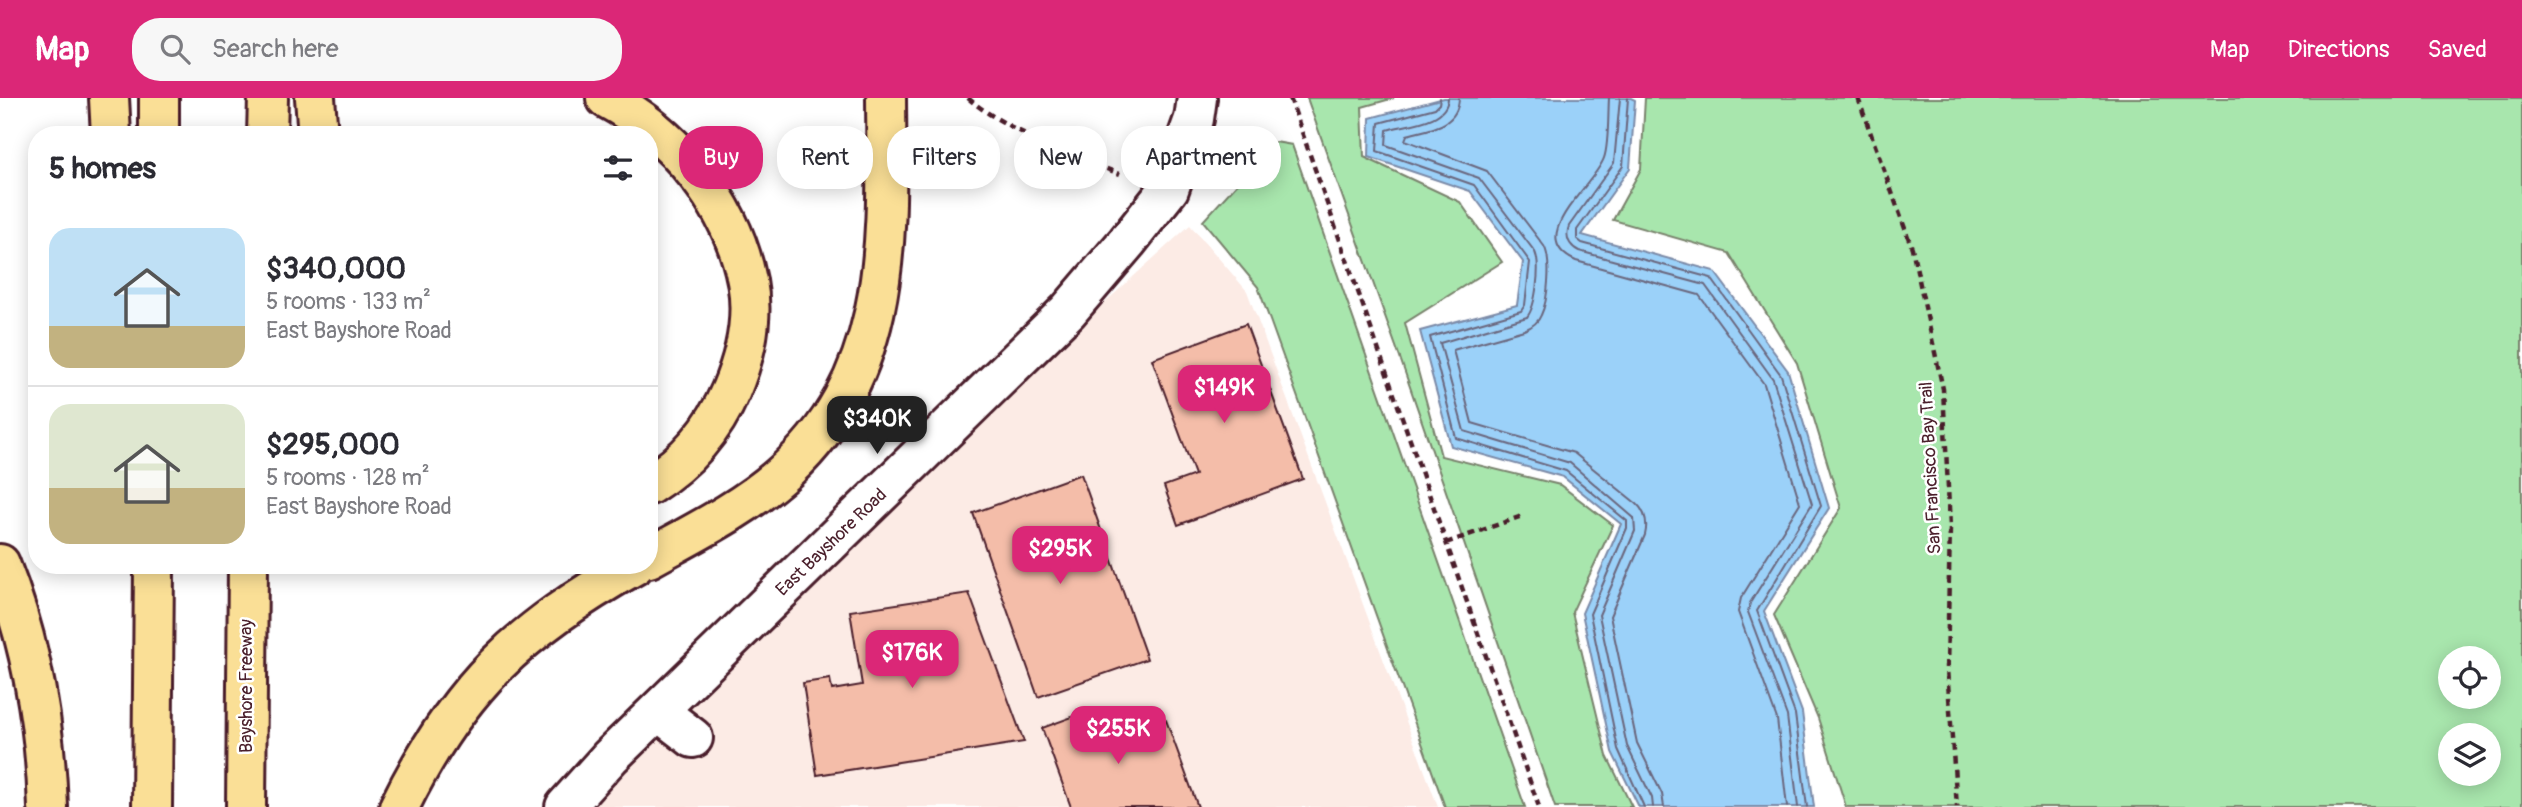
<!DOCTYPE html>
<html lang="en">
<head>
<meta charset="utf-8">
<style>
  body { margin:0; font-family:Pangolin,sans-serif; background:#f7f7f7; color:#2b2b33; height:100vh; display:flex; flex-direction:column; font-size:26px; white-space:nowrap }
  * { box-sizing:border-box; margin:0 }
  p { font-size:23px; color:#7c7c81 }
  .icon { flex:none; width:38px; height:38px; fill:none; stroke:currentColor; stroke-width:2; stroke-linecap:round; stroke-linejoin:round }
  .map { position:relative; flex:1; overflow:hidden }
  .drawer { position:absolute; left:28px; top:28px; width:630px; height:448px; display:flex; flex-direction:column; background:#fff; border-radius:28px; box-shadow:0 4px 18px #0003 }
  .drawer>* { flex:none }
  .hud { position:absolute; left:679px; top:28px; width:665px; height:63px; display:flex; gap:14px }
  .tools { position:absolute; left:2438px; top:548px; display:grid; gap:14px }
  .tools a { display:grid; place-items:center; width:63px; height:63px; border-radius:50%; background:#fff; box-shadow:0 4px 18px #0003; font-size:35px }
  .price { position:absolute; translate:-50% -60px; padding:0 16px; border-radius:14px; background:#db2777; color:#fff; font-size:23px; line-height:46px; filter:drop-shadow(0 2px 4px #0008) }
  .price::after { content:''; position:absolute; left:50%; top:42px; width:21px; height:16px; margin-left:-10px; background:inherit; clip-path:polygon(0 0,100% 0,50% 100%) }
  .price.current { background:#222; color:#fff }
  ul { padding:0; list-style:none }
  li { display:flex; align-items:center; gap:21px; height:175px; padding:0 21px }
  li+li { border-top:2px solid #e1e1e2 }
  li span { display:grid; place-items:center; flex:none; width:196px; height:140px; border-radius:21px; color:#555 }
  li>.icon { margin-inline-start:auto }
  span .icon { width:84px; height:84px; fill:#fffc; stroke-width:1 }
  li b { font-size:30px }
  h2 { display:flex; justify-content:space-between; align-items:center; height:84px; padding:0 21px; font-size:30px }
  .pill { padding:0 24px; border-radius:28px; background:#fff; box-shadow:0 4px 18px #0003; font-size:24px; line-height:63px }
  .pill.current { background:#db2777; color:#fff }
  header { display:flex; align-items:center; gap:42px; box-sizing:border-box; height:98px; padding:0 35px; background:#db2777; color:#fff }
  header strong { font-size:33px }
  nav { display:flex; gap:38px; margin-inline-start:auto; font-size:24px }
  .search { width:490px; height:63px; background:#f7f7f7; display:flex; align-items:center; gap:18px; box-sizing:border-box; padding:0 24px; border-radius:28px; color:#7c7c81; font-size:26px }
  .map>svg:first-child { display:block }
  .built { fill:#fcebe5 }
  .green { fill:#a8e6ad; stroke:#79826c; stroke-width:2; fill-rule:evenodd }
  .water { fill:#9bd1f9; stroke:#7b8aa7; stroke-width:2 }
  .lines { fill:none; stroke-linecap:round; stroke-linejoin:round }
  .shore { stroke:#6a667d; stroke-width:2 }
  .building { fill:#f4bda9; stroke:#4a1f2b; stroke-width:2 }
  .minor-casing { stroke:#4a1f2b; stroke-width:44 }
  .highway-casing { stroke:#4a1f2b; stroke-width:44 }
  .path { stroke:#4a1f2b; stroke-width:4.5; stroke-dasharray:7 5; stroke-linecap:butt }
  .minor { stroke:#fff; stroke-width:38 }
  .highway { stroke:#fadf96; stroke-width:38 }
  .labels { text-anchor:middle; stroke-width:5; stroke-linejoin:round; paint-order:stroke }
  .street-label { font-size:18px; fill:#4a1f2b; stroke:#fff }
</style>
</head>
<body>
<header>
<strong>Map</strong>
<div class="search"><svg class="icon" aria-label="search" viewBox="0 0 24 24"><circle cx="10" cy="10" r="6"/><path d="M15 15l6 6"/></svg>Search here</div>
<nav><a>Map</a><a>Directions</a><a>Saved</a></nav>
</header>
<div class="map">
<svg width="2522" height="709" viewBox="0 0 2522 709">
  <rect width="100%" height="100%" fill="#fff"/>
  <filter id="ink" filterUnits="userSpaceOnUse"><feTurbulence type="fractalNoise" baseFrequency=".0143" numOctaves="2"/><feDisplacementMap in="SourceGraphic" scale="14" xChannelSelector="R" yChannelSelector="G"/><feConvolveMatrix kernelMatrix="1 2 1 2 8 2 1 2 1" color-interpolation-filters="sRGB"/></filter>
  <g filter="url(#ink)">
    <path class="built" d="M1190,127L1247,193L1438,709H580L612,653Z"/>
    <path class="green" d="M1307,0H1394L1362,9L1364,59L1460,104L1502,164L1405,225L1441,358L1560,387L1613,427L1572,514L1607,658L1632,709H1555L1399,257Z
      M1645,0H2522V709H1846L1818,620L1774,517L1841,410L1797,265L1729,155L1613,122L1641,71ZM2488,560V598H2450V560ZM2488,637V676H2450V637Z
      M1275,44L1292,47L1525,709H1445L1258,189L1203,123Z"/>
    <path class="water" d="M1444,0H1631L1635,2L1630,70L1582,137L1714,173L1788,273L1829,410L1764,513L1802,614L1814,709H1639L1612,654L1582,515L1621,426L1563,379L1451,348L1420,233L1517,207L1523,164L1470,93L1369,59L1370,20Z"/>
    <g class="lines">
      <path class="shore" d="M1440,0L1439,6L1435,10L1379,25L1377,53L1474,87L1530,164L1525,207L1521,213L1430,239L1456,340L1566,373L1627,423V430L1590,516L1618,651L1644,709
        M1448,0C1447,25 1406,26 1387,32L1386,47L1479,80L1535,154C1541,167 1536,208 1527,219L1440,245L1464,333L1570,365L1634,420L1635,433L1599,517L1627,648L1652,700L1653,709
        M1459,0C1458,29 1429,31 1407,37L1405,42L1487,73L1544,148C1552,162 1548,203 1541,217C1538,225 1532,229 1524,232L1453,252L1472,325L1574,355L1637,406C1646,415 1648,425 1645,437L1610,518L1637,645L1662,696L1664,709
        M1609,0C1608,15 1609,47 1604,60C1595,87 1522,140 1576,163L1699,197L1764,286L1800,405L1741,500L1738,514L1777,621L1787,709
        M1620,0L1614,65L1569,128C1565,139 1569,148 1579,153L1705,187L1773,281L1812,406L1750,505L1748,514L1787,618L1798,709
        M1628,0L1623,68L1577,132V141L1582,145L1711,180L1781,277L1821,408L1757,513L1795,616L1807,709"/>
    </g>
    <path class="building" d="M1246,226L1303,381L1178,427L1164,388L1195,377L1152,261Z
      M1081,376L1147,561L1038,599L973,415Z
      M969,495L1024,644L817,677L803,585L830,581L832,592L862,587L850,513Z
      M1091,612L1103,645L1166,622L1198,709H1071L1042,630Z"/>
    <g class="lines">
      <g class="minor-casing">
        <path id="minor" d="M658,613L693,640
          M565,709L610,659L1068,213L1127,144L1169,91L1194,21L1197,0"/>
      </g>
      <g class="highway-casing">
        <path id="highway" d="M109,0L111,37
          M315,0L318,37
          M606,0C675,37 732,105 747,183C754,220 745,259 731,292C714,332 686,364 649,387
          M159,37V0
          M267,37L268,0
          M649,460C694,435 741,412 780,378C895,278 887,139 886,0
          M0,466C31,543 45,626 48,709
          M152,709L154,467
          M246,709L248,467
          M399,709C457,590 520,531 635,467"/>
      </g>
      <path class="path" d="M968,0C1003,31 1076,59 1120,76
        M1290,0L1539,709
        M1858,0L1912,150L1943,291L1950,429L1947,571L1957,709
        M1446,445L1522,418"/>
      <use href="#minor" class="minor"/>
      <use href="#highway" class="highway"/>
    </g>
  </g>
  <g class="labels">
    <g class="street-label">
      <text transform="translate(1930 370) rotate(-93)" y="6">San Francisco Bay Trail</text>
      <text transform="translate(831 444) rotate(-44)" y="6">East Bayshore Road</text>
      <text transform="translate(246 588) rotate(-90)" y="6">Bayshore Freeway</text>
    </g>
  </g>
</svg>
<div class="tools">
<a><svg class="icon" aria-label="locate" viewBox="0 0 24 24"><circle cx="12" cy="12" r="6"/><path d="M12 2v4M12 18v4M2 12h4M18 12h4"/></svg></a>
<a><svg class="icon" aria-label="layers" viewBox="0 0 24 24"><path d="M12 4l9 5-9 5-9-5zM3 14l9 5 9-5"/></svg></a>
</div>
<b class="price" style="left:1224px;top:327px">$149K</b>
<b class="price current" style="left:877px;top:358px">$340K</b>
<b class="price" style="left:1060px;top:488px">$295K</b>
<b class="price" style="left:912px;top:592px">$176K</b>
<b class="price" style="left:1118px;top:668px">$255K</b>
<div class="hud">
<a class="pill current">Buy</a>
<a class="pill">Rent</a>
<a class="pill">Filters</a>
<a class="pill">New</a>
<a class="pill">Apartment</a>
</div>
<section class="drawer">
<h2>5 homes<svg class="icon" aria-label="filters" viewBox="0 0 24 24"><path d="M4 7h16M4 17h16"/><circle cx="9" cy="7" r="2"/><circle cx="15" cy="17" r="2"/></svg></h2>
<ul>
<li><span style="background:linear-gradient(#bfe0f5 70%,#c2b280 0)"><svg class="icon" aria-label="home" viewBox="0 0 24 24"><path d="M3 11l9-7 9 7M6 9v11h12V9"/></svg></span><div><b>$340,000</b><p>5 rooms · 133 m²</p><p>East Bayshore Road</p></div></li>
<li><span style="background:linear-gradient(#dfe7d0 60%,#c2b280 0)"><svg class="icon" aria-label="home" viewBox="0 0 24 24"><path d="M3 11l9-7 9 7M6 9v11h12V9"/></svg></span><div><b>$295,000</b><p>5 rooms · 128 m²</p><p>East Bayshore Road</p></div></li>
</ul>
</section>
</div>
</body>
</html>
